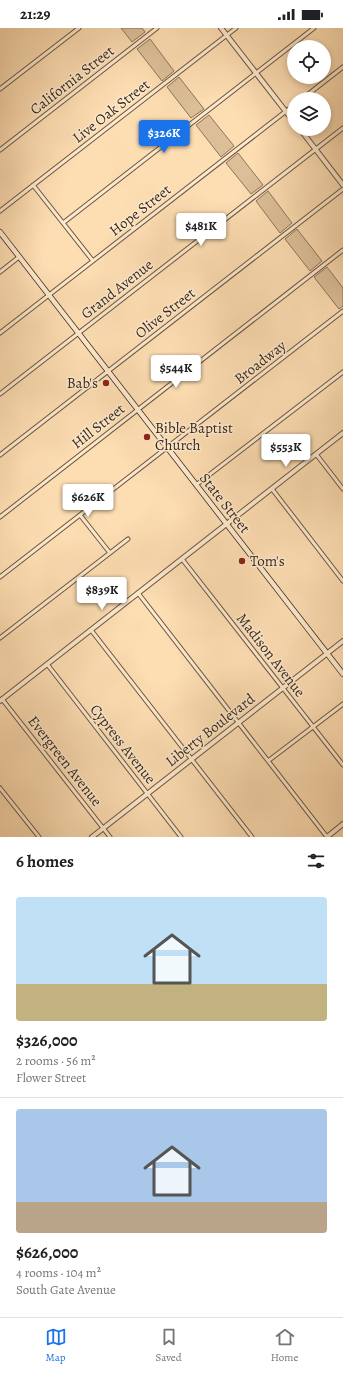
<!DOCTYPE html>
<html lang="en">
<head>
<meta charset="utf-8">
<style>
  body { margin:0; font-family:Alegreya,serif; background:#f2f2f2; color:#202124; height:100vh; display:flex; flex-direction:column; font-size:15px; white-space:nowrap }
  * { box-sizing:border-box; margin:0 }
  p { font-size:13px; color:#757577 }
  .icon { flex:none; width:22px; height:22px; fill:none; stroke:currentColor; stroke-width:2; stroke-linecap:round; stroke-linejoin:round }
  .map { position:relative; height:809px; overflow:hidden }
  .panel { display:flex; flex-direction:column; background:#fff; flex:1 }
  .panel>* { flex:none }
  .fabs { position:absolute; left:287px; top:12px; display:grid; gap:8px }
  .fabs a { display:grid; place-items:center; width:44px; height:44px; border-radius:50%; background:#fff; box-shadow:0 2px 6px #0003; font-size:20px }
  .price { position:absolute; translate:-50% -34px; padding:0 9px; border-radius:4px; background:#fff; color:#222; font-size:13px; line-height:26px; filter:drop-shadow(0 1px 2px #0008) }
  .price::after { content:''; position:absolute; left:50%; top:24px; width:12px; height:9px; margin-left:-6px; background:inherit; clip-path:polygon(0 0,100% 0,50% 100%) }
  .price.on { background:#1a73e8; color:#fff }
  ul { padding:0; list-style:none }
  li { display:grid; align-content:center; gap:8px; height:212px; padding:0 16px }
  li+li { border-top:1px solid #e0e0e0 }
  li span { display:grid; place-items:center; height:124px; border-radius:4px; color:#555 }
  li>.icon { margin-inline-start:auto }
  span .icon { width:72px; height:72px; fill:#fffc; stroke-width:1 }
  li b { font-size:17px }
  h2 { display:flex; justify-content:space-between; align-items:center; height:48px; padding:0 16px; font-size:17px }
  .status { display:flex; justify-content:space-between; align-items:center; height:28px; padding:0 20px; background:#fff; direction:ltr }
  .status svg { height:11px; fill:currentColor }
  .menu { display:flex; justify-content:space-around; align-items:center; height:56px; border-top:1px solid #e0e0e0; background:#fff; font-size:11px; color:#757577 }
  .menu a { display:grid; justify-items:center; gap:2px }
  .menu .on { color:#1a73e8 }
  .map>svg:first-child { display:block }
  .green { fill:#dcbf99; stroke:#8a745b }
  .lines { fill:none; stroke-linecap:round; stroke-linejoin:round }
  .minor-casing { stroke:#6a5742; stroke-width:5 }
  .tertiary-casing { stroke:#6a5742; stroke-width:6 }
  .secondary-casing { stroke:#392a1d; stroke-width:6 }
  .minor { stroke:#fee9cd; stroke-width:3 }
  .tertiary { stroke:#fee9cd; stroke-width:4 }
  .secondary { stroke:#fee9cd; stroke-width:4.5 }
  .poi-dot { fill:#8f2418; stroke:#fee9cd; stroke-width:1.5 }
  .labels { text-anchor:middle; stroke-width:3; stroke-linejoin:round; paint-order:stroke }
  .street-label { font-size:15px; fill:#392a1d; stroke:#fee9cd }
  .poi-label { font-size:15px; fill:#392a1d; stroke:#fee9cd; text-anchor:start }
</style>
</head>
<body>
<div class="status"><b>21:29</b><svg viewBox="0 0 49 12"><path d="M0 12V9h3v3zM5 12V6h3v6zM10 12V3h3v9zM15 12V0h3v12zM26 1h20v11H26zM47 4h2v5h-2z"/></svg></div>
<div class="map">
<svg width="343" height="809" viewBox="0 0 343 809">
  <rect width="100%" height="100%" fill="#fdddb2"/>
  <filter id="stains"><feTurbulence type="fractalNoise" baseFrequency=".005" numOctaves="4"/><feColorMatrix values="0 0 0 0 .2 0 0 0 0 .09 0 0 0 0 .02 0 0 0 .5 -.17"/></filter>
  <radialGradient id="worn" r=".72"><stop offset=".6" stop-color="#630" stop-opacity="0"/><stop offset="1" stop-color="#630" stop-opacity=".3"/></radialGradient>
  <path class="green" d="M121,0H142L145,4L132,14Z
    M150,11L174,43L162,53L137,21Z
    M179,49L204,81L191,90L167,59Z
    M209,87L234,118L221,129L196,97Z
    M238,125L263,157L251,166L226,135Z
    M268,163L292,195L280,205L256,173Z
    M297,201L322,233L310,243L285,211Z
    M327,239L343,260V278L339,281L314,249Z"/>
  <g class="lines">
    <g class="minor-casing">
      <path id="minor" d="M0,61L79,0
        M302,71L343,39
        M0,122L157,0
        M33,157L93,233
        M0,183L236,0
        M63,195L314,0
        M0,244L19,229
        M0,305L294,77
        M0,366L343,100
        M316,426L343,461
        M0,427L343,161
        M196,457L343,344
        M272,461L343,553
        M80,487L110,525
        M0,489L343,222
        M182,531L343,737
        M0,549L343,283
        M138,565L327,809
        M91,602L252,809
        M0,610L128,511
        M47,636L181,809
        M2,671L110,809
        M268,733L343,676
        M0,760L39,809"/>
    </g>
    <g class="tertiary-casing">
      <path id="tertiary" d="M221,0L294,94
        M300,101L343,157
        M0,673L343,405
        M92,809L343,613
        M327,809L343,796"/>
    </g>
    <g class="secondary-casing">
      <path id="secondary" d="M0,204L343,646"/>
    </g>
    <use href="#minor" class="minor"/>
    <use href="#tertiary" class="tertiary"/>
    <use href="#secondary" class="secondary"/>
  </g>
  <g class="poi-dot">
    <circle cx="106" cy="355" r="4"/>
    <circle cx="147" cy="409" r="4"/>
    <circle cx="242" cy="533" r="4"/>
  </g>
  <g class="labels">
    <g class="street-label">
      <text transform="translate(72 52) rotate(-38)" y="5">California Street</text>
      <text transform="translate(111 83) rotate(-38)" y="5">Live Oak Street</text>
      <text transform="translate(140 182) rotate(-38)" y="5">Hope Street</text>
      <text transform="translate(117 261) rotate(-38)" y="5">Grand Avenue</text>
      <text transform="translate(165 285) rotate(-38)" y="5">Olive Street</text>
      <text transform="translate(260 334) rotate(-38)" y="5">Broadway</text>
      <text transform="translate(98 398) rotate(-38)" y="5">Hill Street</text>
      <text transform="translate(225 475) rotate(52)" y="5">State Street</text>
      <text transform="translate(271 627) rotate(52)" y="5">Madison Avenue</text>
      <text transform="translate(210 702) rotate(-38)" y="5">Liberty Boulevard</text>
      <text transform="translate(123 716) rotate(52)" y="5">Cypress Avenue</text>
      <text transform="translate(65 733) rotate(52)" y="5">Evergreen Avenue</text>
    </g>
    <g class="poi-label">
      <text x="98" y="360" text-anchor="end">Bab's</text>
      <text x="155" y="405">Bible Baptist<tspan x="155" dy="17">Church</tspan></text>
      <text x="250" y="538">Tom's</text>
    </g>
  </g>
  <rect width="100%" height="100%" filter="url(#stains)"/>
  <rect width="100%" height="100%" fill="url(#worn)"/>
</svg>
<div class="fabs">
<a><svg class="icon" aria-label="locate" viewBox="0 0 24 24"><circle cx="12" cy="12" r="6"/><path d="M12 2v4M12 18v4M2 12h4M18 12h4"/></svg></a>
<a><svg class="icon" aria-label="layers" viewBox="0 0 24 24"><path d="M12 4l9 5-9 5-9-5zM3 14l9 5 9-5"/></svg></a>
</div>
<b class="price on" style="left:164px;top:126px">$326K</b>
<b class="price" style="left:201px;top:219px">$481K</b>
<b class="price" style="left:176px;top:361px">$544K</b>
<b class="price" style="left:286px;top:440px">$553K</b>
<b class="price" style="left:88px;top:490px">$626K</b>
<b class="price" style="left:102px;top:583px">$839K</b>
</div>
<section class="panel">
<h2>6 homes<svg class="icon" aria-label="filters" viewBox="0 0 24 24"><path d="M4 7h16M4 17h16"/><circle cx="9" cy="7" r="2"/><circle cx="15" cy="17" r="2"/></svg></h2>
<ul>
<li><span style="background:linear-gradient(#bfe0f5 70%,#c2b280 0)"><svg class="icon" aria-label="home" viewBox="0 0 24 24"><path d="M3 11l9-7 9 7M6 9v11h12V9"/></svg></span><div><b>$326,000</b><p>2 rooms · 56 m²</p><p>Flower Street</p></div></li>
<li><span style="background:linear-gradient(#a9c7e8 75%,#b9a48a 0)"><svg class="icon" aria-label="home" viewBox="0 0 24 24"><path d="M3 11l9-7 9 7M6 9v11h12V9"/></svg></span><div><b>$626,000</b><p>4 rooms · 104 m²</p><p>South Gate Avenue</p></div></li>
</ul>
</section>
<nav class="menu">
<a class="on"><svg class="icon" aria-label="map" viewBox="0 0 24 24"><path d="M3 6l6-2 6 2 6-2v14l-6 2-6-2-6 2zM9 4v14M15 6v14"/></svg>Map</a>
<a><svg class="icon" aria-label="saved" viewBox="0 0 24 24"><path d="M7 4h10v16l-5-4-5 4z"/></svg>Saved</a>
<a><svg class="icon" aria-label="home" viewBox="0 0 24 24"><path d="M3 11l9-7 9 7M6 9v11h12V9"/></svg>Home</a>
</nav>
</body>
</html>
